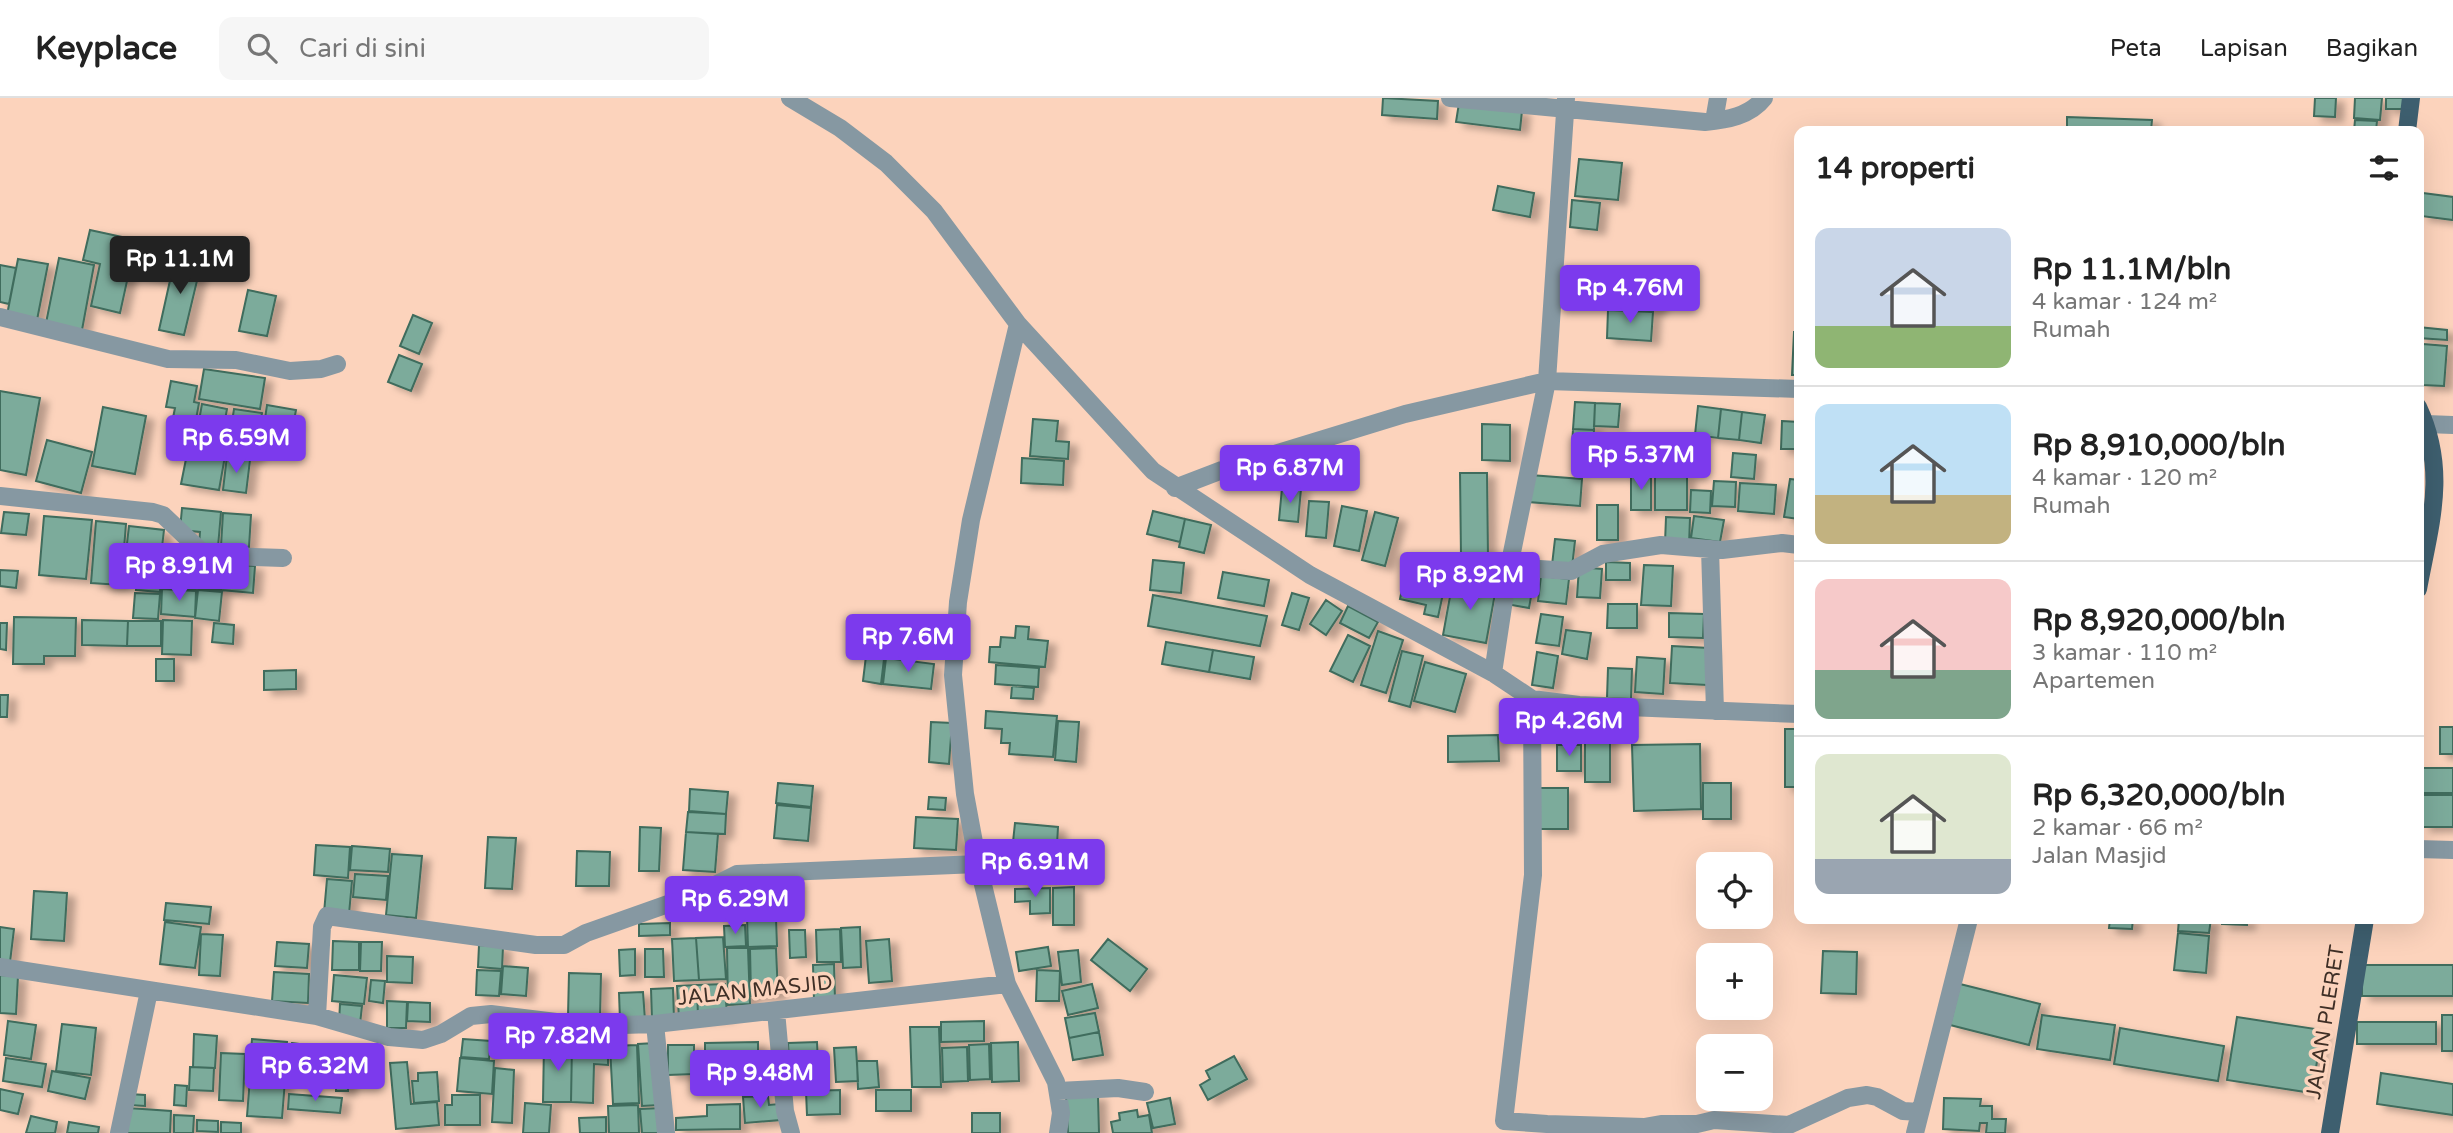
<!DOCTYPE html>
<html lang="id">
<head>
<meta charset="utf-8">
<style>
  body { margin:0; font-family:"Varela Round",sans-serif; background:#f6f6f6; color:#222; height:100vh; display:flex; flex-direction:column; font-size:26px; white-space:nowrap }
  * { box-sizing:border-box; margin:0 }
  p { font-size:23px; color:#767676 }
  .icon { flex:none; width:38px; height:38px; fill:none; stroke:currentColor; stroke-width:2; stroke-linecap:round; stroke-linejoin:round }
  .map { position:relative; flex:1; overflow:hidden }
  .details { position:absolute; left:1794px; top:28px; width:630px; height:798px; display:flex; flex-direction:column; background:#fff; border-radius:14px; box-shadow:0 7px 28px #0002 }
  .details>* { flex:none }
  .controls { position:absolute; left:1696px; top:754px; display:grid; gap:14px }
  .controls a { display:grid; place-items:center; width:77px; height:77px; border-radius:14px; background:#fff; box-shadow:0 7px 28px #0002; font-size:35px }
  .price { position:absolute; translate:-50% -60px; padding:0 16px; border-radius:7px; background:#7c3aed; color:#fff; font-size:23px; line-height:46px; filter:drop-shadow(0 2px 4px #0008) }
  .price::after { content:''; position:absolute; left:50%; top:42px; width:21px; height:16px; margin-left:-10px; background:inherit; clip-path:polygon(0 0,100% 0,50% 100%) }
  .price.current { background:#222; color:#fff }
  ul { padding:0; list-style:none }
  li { display:flex; align-items:center; gap:21px; height:175px; padding:0 21px }
  li+li { border-top:2px solid #e0e0e0 }
  li span { display:grid; place-items:center; flex:none; width:196px; height:140px; border-radius:14px; color:#555 }
  li>.icon { margin-inline-start:auto }
  span .icon { width:84px; height:84px; fill:#fffc; stroke-width:1 }
  li b { font-size:30px }
  h2 { display:flex; justify-content:space-between; align-items:center; height:84px; padding:0 21px; font-size:30px }
  header { display:flex; align-items:center; gap:42px; box-sizing:border-box; height:98px; padding:0 35px; background:#fff; border-bottom:2px solid #e0e0e0 }
  header strong { font-size:33px }
  nav { display:flex; gap:38px; margin-inline-start:auto; font-size:24px }
  .search { width:490px; height:63px; background:#f6f6f6; display:flex; align-items:center; gap:18px; box-sizing:border-box; padding:0 24px; border-radius:14px; color:#767676; font-size:26px }
  .map>svg:first-child { display:block }
  .building { fill:#7cab9b; stroke:#3f6c5d; stroke-width:2; filter:url(#shadow) }
  .lines { fill:none; stroke-linecap:round; stroke-linejoin:round }
  .minor { stroke:#8698a2; stroke-width:18 }
  .major { stroke:#3e5f6f; stroke-width:18 }
  .labels { text-anchor:middle; stroke-width:7; stroke-linejoin:round; paint-order:stroke }
  .street-label { font-size:21px; fill:#3f2f26; stroke:#fcd3bc }
</style>
</head>
<body>
<header>
<strong>Keyplace</strong>
<div class="search"><svg class="icon" aria-label="search" viewBox="0 0 24 24"><circle cx="10" cy="10" r="6"/><path d="M15 15l6 6"/></svg>Cari di sini</div>
<nav><a>Peta</a><a>Lapisan</a><a>Bagikan</a></nav>
</header>
<div class="map">
<svg width="2453" height="1035" viewBox="0 0 2453 1035">
  <defs>
    <filter id="shadow"><feDropShadow dx="8" dy="4.5" stdDeviation="3.5" flood-color="#0004"/></filter>
  </defs>
  <rect width="100%" height="100%" fill="#fcd3bc"/>
  <path class="building" d="M1383,0L1438,3L1437,21L1382,17Z
    M2315,0H2336L2335,19L2314,18Z
    M2355,0H2382L2380,22L2354,20Z
    M2386,0H2404V11H2386Z
    M1459,5L1522,13L1520,32L1456,24Z
    M2067,19L2152,22L2151,33H2067Z
    M2355,22L2377,23L2376,33H2354Z
    M1579,61L1622,65L1618,102L1575,98Z
    M1498,88L1534,95L1530,119L1493,112Z
    M2423,95L2453,99V122L2421,118Z
    M1572,102L1600,105L1597,132L1570,129Z
    M90,132L136,142L120,215L91,208L100,166L83,162Z
    M139,142L174,150L166,182L132,174Z
    M59,160L94,167L82,232L46,225Z
    M175,160L201,166L184,237L159,232Z
    M18,161L48,166L37,222L7,217Z
    M0,167L16,170L9,206L0,204Z
    M1624,188L1660,191L1658,212L1622,209Z
    M248,192L276,198L267,238L239,233Z
    M1608,212L1653,214L1651,243L1607,240Z
    M413,217L432,225L419,256L400,248Z
    M2418,229L2447,232V242L2418,240Z
    M1794,234H1799V277H1792Z
    M2423,246L2447,248L2444,288L2421,287Z
    M399,257L422,266L411,293L388,284Z
    M204,271L265,280L260,311L199,301Z
    M171,283L197,288L194,304L199,305L191,349L168,344L175,310L166,309Z
    M0,293L40,300L26,377L0,372Z
    M1575,304L1595,305L1594,332L1573,331Z
    M1595,305L1620,306L1618,329L1594,328Z
    M202,306L227,311L219,355L194,350Z
    M267,307L296,312L291,339L263,334Z
    M1698,308L1721,311L1718,340L1695,337Z
    M103,309L146,318L135,376L92,368Z
    M234,311L262,315L255,360L227,356Z
    M1721,311L1742,314L1739,342L1718,340Z
    M1742,314L1765,317L1761,345L1739,342Z
    M1033,321L1058,323L1056,343L1069,344L1068,361L1030,358Z
    M1782,323L1799,324V351H1781Z
    M1482,326L1510,327V363L1482,362Z
    M1573,331L1594,332L1593,350L1572,349Z
    M47,342L92,354L81,395L36,383Z
    M1572,349L1593,350L1592,368L1572,367Z
    M188,351L225,358L219,392L181,386Z
    M1733,355L1756,357L1754,381L1731,379Z
    M227,358L250,362L246,395L223,392Z
    M1022,360L1064,363L1063,387L1021,385Z
    M1460,375H1487L1488,459H1461Z
    M1530,377L1582,381L1580,408L1528,404Z
    M1631,377H1651V412H1631Z
    M1655,378H1687V412H1655Z
    M1790,381L1799,382V421L1784,419Z
    M1714,383L1736,384L1735,409L1712,408Z
    M1740,385L1776,387L1774,416L1738,413Z
    M1282,390L1301,391L1298,424L1279,422Z
    M1691,392L1711,393L1710,415L1690,414Z
    M1309,403L1329,404L1326,440L1306,438Z
    M1597,407H1618V442H1597Z
    M1342,408L1367,413L1359,453L1334,448Z
    M182,410L221,414L218,449L199,447L200,434L180,432Z
    M1153,413L1185,421L1180,444L1147,436Z
    M4,414L29,416L26,437L1,435Z
    M1375,414L1398,420L1385,468L1362,462Z
    M223,415L251,417L249,449L221,448Z
    M44,418L92,422L86,481L39,477Z
    M1694,418L1724,422L1720,444L1691,440Z
    M1666,419L1690,420L1689,447L1665,445Z
    M1185,421L1211,427L1204,455L1179,449Z
    M96,423L126,426L121,487L91,485Z
    M129,428L164,432L161,458L126,454Z
    M1555,441L1575,443L1572,469L1552,467Z
    M1408,456L1451,466L1446,490L1403,480Z
    M165,460L199,463L196,491L163,489Z
    M1153,462L1184,465L1181,495L1150,492Z
    M201,463L221,465L219,492L199,490Z
    M1606,464L1630,465V482H1606Z
    M138,465L162,467L160,494L136,492Z
    M223,466L255,468L253,495L221,492Z
    M1644,467L1673,468L1671,508L1641,507Z
    M1579,469L1602,471L1600,500L1577,499Z
    M0,472L18,473L16,490L0,488Z
    M1223,474L1269,482L1264,508L1218,500Z
    M1511,477L1534,482L1529,510L1506,506Z
    M1541,478L1569,481L1566,506L1538,503Z
    M1404,482L1444,491L1438,519L1424,516L1426,507L1400,501Z
    M1453,482L1496,490L1486,545L1443,537Z
    M162,491L196,493L195,519L161,516Z
    M198,492L222,494L219,523L195,520Z
    M135,495L160,496L158,521L133,520Z
    M1292,495L1309,500L1299,532L1282,527Z
    M1153,497L1267,518L1260,548L1148,528Z
    M1326,502L1342,513L1326,537L1310,526Z
    M1608,506H1637V530H1607Z
    M1348,508L1378,524L1369,540L1340,525Z
    M1669,515L1704,516L1703,540L1669,539Z
    M1541,516L1563,519L1559,548L1536,545Z
    M14,519L76,520L75,558H44V566H13Z
    M82,522L128,523L127,548L82,547Z
    M163,522L192,523L191,557L162,556Z
    M128,523H161V548H127Z
    M0,525H7L6,552L0,551Z
    M214,525L234,527L233,546L212,544Z
    M1016,528L1029,529L1028,541L1048,543L1045,569L989,564L990,549H1000L1001,539L1015,540Z
    M1566,532L1591,535L1587,561L1562,556Z
    M1378,533L1403,542L1386,595L1361,587Z
    M1348,537L1370,548L1353,584L1330,573Z
    M1166,544L1213,552L1209,574L1162,566Z
    M1672,548L1709,550L1707,587L1670,585Z
    M1213,552L1254,559L1250,581L1209,574Z
    M1402,553L1423,558L1410,609L1389,603Z
    M1537,554L1558,558L1553,590L1532,587Z
    M866,558L884,561L881,586L863,583Z
    M1637,559L1665,561L1663,596L1635,594Z
    M886,560L934,566L931,591L883,586Z
    M156,561H174V583H156Z
    M1425,564L1466,576L1455,614L1414,603Z
    M996,567L1039,570L1038,589L995,586Z
    M1608,570L1632,571L1631,601L1607,600Z
    M296,572V591L264,592V573Z
    M1012,588L1034,590L1033,601L1011,600Z
    M0,597H8L7,619H0Z
    M986,613L1057,618L1053,659L1009,656L1010,645H1001L1002,631L985,630Z
    M1058,623L1079,624L1076,664L1055,662Z
    M931,624L952,625L949,666L929,664Z
    M2440,629H2453V656H2440Z
    M1785,631H1799V689H1785Z
    M1585,633H1610V684H1585Z
    M1498,637L1499,663L1448,664V638Z
    M1700,646L1701,711L1634,713L1632,647Z
    M1557,647H1581V673H1557Z
    M2420,670H2453V695H2420Z
    M778,685L813,688L811,709L776,705Z
    M1703,685H1731V721H1703Z
    M1539,690H1568V731H1539Z
    M690,691L728,694L726,716L689,713Z
    M2423,697H2453V729H2423Z
    M929,699L946,700L945,712L928,711Z
    M777,707L811,710L808,743L774,740Z
    M688,714L726,716L725,736L686,734Z
    M916,719L958,721L956,752L914,750Z
    M1015,725L1058,729L1057,747L1013,744Z
    M640,729L661,730L659,773H639Z
    M686,734L718,736L715,774L683,772Z
    M488,739L516,740L512,791L485,790Z
    M316,747L350,749L348,780L314,777Z
    M352,748L390,751L388,774L350,772Z
    M1017,748L1052,750L1050,779L1015,777Z
    M577,753L610,754L609,788H576Z
    M392,756L422,758L416,820L386,817Z
    M355,776L388,778L386,802L353,799Z
    M327,781L352,783L349,816L324,815Z
    M772,784H795V811H772Z
    M1074,789V827H1053V790Z
    M1050,790V815L1030,816V803L1015,804V791Z
    M34,793L67,795L64,843L31,841Z
    M166,805L211,809L209,826L164,822Z
    M776,819L777,848L748,849L747,820Z
    M2110,821H2133L2132,831L2109,830Z
    M2179,821H2211L2209,835L2178,833Z
    M2222,821H2247V827L2222,826Z
    M165,824L201,829L195,870L160,866Z
    M670,825V837L639,838V826Z
    M745,827L746,848L725,849L724,828Z
    M0,829L14,831L10,864L0,862Z
    M860,829L861,869L843,870L841,830Z
    M840,831L841,864H817L816,832Z
    M789,832H805L806,859L790,860Z
    M2178,835L2209,838L2206,875L2174,872Z
    M201,836L223,837L220,878L199,877Z
    M723,839L726,881L699,882L696,840Z
    M696,840L699,882L674,883L672,841Z
    M889,841L892,883L869,885L866,843Z
    M1108,841L1147,871L1130,893L1091,862Z
    M333,843L359,844V872H332Z
    M277,844L309,846L307,870L275,868Z
    M361,844H382L381,873H360Z
    M479,847L503,849L502,871L478,869Z
    M1048,849L1051,868L1019,873L1016,854Z
    M727,850H748L750,906L728,907Z
    M776,850L778,897L751,898L750,851Z
    M635,851V877L620,878L619,852Z
    M645,851H663L664,879H645Z
    M1078,852L1081,884L1062,887L1058,854Z
    M1823,853L1857,854L1856,896L1821,895Z
    M387,858L413,859L412,885L387,884Z
    M834,866L835,901L814,902L813,867Z
    M2362,867H2453V898H2362Z
    M503,868L528,870L526,898L501,896Z
    M477,872L501,873L499,898L476,897Z
    M1037,872L1060,873L1059,903H1036Z
    M274,874L309,876L308,905L272,903Z
    M569,875L601,876L600,919L568,918Z
    M0,877L18,878L16,916L0,915Z
    M334,877L367,880L364,906L332,903Z
    M371,882L385,883L383,905L369,903Z
    M725,886L727,918L698,920L697,887Z
    M1092,886L1098,910L1068,917L1062,893Z
    M1960,886L2040,906L2029,947L1950,927Z
    M697,887L698,920L679,921L677,888Z
    M673,890L674,921L652,922L651,891Z
    M643,894L645,922H620L619,895Z
    M387,903L407,904L406,930H387Z
    M408,904L430,905V924L407,923Z
    M340,906L362,908L360,926L339,924Z
    M1095,915L1099,934L1069,940L1065,920Z
    M2042,917L2115,927L2110,962L2037,951Z
    M2442,917H2453V953H2442Z
    M2237,919L2322,932L2312,995L2227,982Z
    M8,923L36,927L31,961L4,957Z
    M984,923V943L941,944V924Z
    M2357,924H2436V946H2357Z
    M62,926L96,930L91,977L56,973Z
    M910,929H939L941,989H912Z
    M2120,930L2224,948L2218,983L2114,966Z
    M1099,934L1103,957L1073,962L1069,940Z
    M194,936L217,938L215,970L193,969Z
    M252,941L287,944L284,979L249,977Z
    M463,941L491,943L489,961L461,959Z
    M758,944V970H750V982H728V970L705,971V945Z
    M817,944L819,985L790,987L788,945Z
    M1018,944L1019,983L992,984L991,945Z
    M292,945L315,948L312,983L288,981Z
    M655,945L660,1007L642,1008L638,946Z
    M319,946L354,948L352,970L318,968Z
    M544,946H572L571,1004H543Z
    M572,946H608V967L594,966L593,1005L571,1004Z
    M989,946L990,981L970,982L969,947Z
    M637,947L639,1005L613,1006L610,948Z
    M668,947H694V976L668,977Z
    M856,949L858,983L836,984L834,950Z
    M967,949L968,983L943,984L942,950Z
    M221,955L245,956L243,1003L219,1002Z
    M1234,958L1247,981L1208,1002L1200,987L1210,981L1206,973Z
    M6,960L46,966L42,989L3,983Z
    M460,960L494,963L492,996L457,993Z
    M857,963H877L879,989L858,991Z
    M407,964L411,1006L437,1004L439,1027L396,1031L390,965Z
    M190,969L214,970L213,993L189,992Z
    M318,970L348,971V993H336V983H317Z
    M495,970L514,972L512,1025L492,1024Z
    M52,973L90,980L85,1001L48,993Z
    M437,974L439,1003L414,1005L412,983H418V975Z
    M2381,975L2453,986V1017L2377,1006Z
    M250,980L285,983L282,1020L247,1018Z
    M175,987L187,988L186,1008L174,1007Z
    M0,991L23,996L18,1016L0,1012Z
    M840,992V1016L807,1017L806,993Z
    M876,992H911V1013H876Z
    M129,996L145,997V1008L129,1007Z
    M289,996L342,1000L340,1015L288,1011Z
    M452,997H480V1027H445V1007H452Z
    M768,998L769,1007L779,1006L781,1022L745,1025L743,999Z
    M1098,998L1099,1035H1068L1066,999Z
    M1170,1000L1175,1026L1153,1030L1147,1005Z
    M1944,1000L1981,1001L1980,1008H1992V1021H2006L2005,1035H1986L1987,1025H1980L1979,1033L1943,1031Z
    M525,1005L551,1007L549,1035H523Z
    M740,1006V1031L676,1032V1020L707,1018V1007Z
    M638,1007L639,1035H609L608,1008Z
    M128,1010L171,1013L170,1035H127Z
    M661,1010L663,1035H642L640,1011Z
    M1137,1012L1138,1019L1149,1017L1152,1035H1113L1111,1024L1120,1022L1119,1015Z
    M972,1015H1000V1035H972Z
    M174,1017L194,1018L193,1035H174Z
    M31,1018L57,1024L55,1035H26Z
    M606,1019V1035H580L579,1020Z
    M197,1022L218,1023V1034L197,1033Z
    M69,1024L99,1029L98,1035H67Z
    M221,1024L241,1025V1035H221Z"/>
  <g class="lines">
    <path class="minor" d="M790,0L840,30L886,65L934,113L1018,226L1153,373L1310,477L1493,575L1532,601L1579,607L1799,616
      M1450,0L1705,24C1727,22 1750,18 1764,0
      M1714,23L1718,0
      M0,219L168,261L236,262L290,273L321,271L337,266
      M1018,226L971,422L958,504L953,577L965,696L978,766L1007,886L1056,984L1061,1015L1058,1035
      M2426,326L2453,327
      M1175,390L1222,372L1405,316L1547,283L1566,0
      M0,398L153,414L163,417L205,457L283,460
      M1710,451L1715,613
      M1509,469L1571,473L1603,456L1661,447L1722,452L1782,445L1799,447
      M1493,575L1509,469L1547,283L1799,291
      M1532,601L1533,777L1504,1023L1547,1026L1644,1029L1661,1026H1697L1714,1022L1789,1027L1848,1000L1867,997L1877,999L1903,1013L1920,1014
      M2418,751L2453,752
      M0,869L317,918L389,939L423,942L441,936L471,918L491,916L589,928L655,926L1007,886
      M776,913L785,1013L791,1035
      M317,918L322,829L327,818L536,847H564L586,835L699,795L737,776L978,766
      M655,926L666,1035
      M1058,993L1118,990L1145,994
      M119,1035L149,893
      M1915,1035L1969,821"/>
    <path class="major" d="M2407,33L2411,0
      M2418,309C2448,373 2430,426 2418,491
      M2330,1035L2365,821"/>
  </g>
  <g class="labels">
    <g class="street-label">
      <text transform="translate(755 892) rotate(-6)" y="7">JALAN MASJID</text>
      <text transform="translate(2325 924) rotate(-81)" y="7">JALAN PLERET</text>
    </g>
  </g>
</svg>
<div class="controls">
<a><svg class="icon" aria-label="locate" viewBox="0 0 24 24"><circle cx="12" cy="12" r="6"/><path d="M12 2v4M12 18v4M2 12h4M18 12h4"/></svg></a>
<a>+</a>
<a>−</a>
</div>
<b class="price current" style="left:180px;top:198px">Rp 11.1M</b>
<b class="price" style="left:1630px;top:227px">Rp 4.76M</b>
<b class="price" style="left:236px;top:377px">Rp 6.59M</b>
<b class="price" style="left:1641px;top:394px">Rp 5.37M</b>
<b class="price" style="left:1290px;top:407px">Rp 6.87M</b>
<b class="price" style="left:179px;top:505px">Rp 8.91M</b>
<b class="price" style="left:1470px;top:514px">Rp 8.92M</b>
<b class="price" style="left:908px;top:576px">Rp 7.6M</b>
<b class="price" style="left:1569px;top:660px">Rp 4.26M</b>
<b class="price" style="left:1035px;top:801px">Rp 6.91M</b>
<b class="price" style="left:735px;top:838px">Rp 6.29M</b>
<b class="price" style="left:558px;top:975px">Rp 7.82M</b>
<b class="price" style="left:315px;top:1005px">Rp 6.32M</b>
<b class="price" style="left:760px;top:1012px">Rp 9.48M</b>
<section class="details">
<h2>14 properti<svg class="icon" aria-label="filters" viewBox="0 0 24 24"><path d="M4 7h16M4 17h16"/><circle cx="9" cy="7" r="2"/><circle cx="15" cy="17" r="2"/></svg></h2>
<ul>
<li><span style="background:linear-gradient(#c9d6e8 70%,#8fb573 0)"><svg class="icon" aria-label="home" viewBox="0 0 24 24"><path d="M3 11l9-7 9 7M6 9v11h12V9"/></svg></span><div><b>Rp 11.1M/bln</b><p>4 kamar · 124 m²</p><p>Rumah</p></div></li>
<li><span style="background:linear-gradient(#bfe0f5 65%,#c2b280 0)"><svg class="icon" aria-label="home" viewBox="0 0 24 24"><path d="M3 11l9-7 9 7M6 9v11h12V9"/></svg></span><div><b>Rp 8,910,000/bln</b><p>4 kamar · 120 m²</p><p>Rumah</p></div></li>
<li><span style="background:linear-gradient(#f6c9c9 65%,#7fa58c 0)"><svg class="icon" aria-label="home" viewBox="0 0 24 24"><path d="M3 11l9-7 9 7M6 9v11h12V9"/></svg></span><div><b>Rp 8,920,000/bln</b><p>3 kamar · 110 m²</p><p>Apartemen</p></div></li>
<li><span style="background:linear-gradient(#dfe7d0 75%,#9aa5b1 0)"><svg class="icon" aria-label="home" viewBox="0 0 24 24"><path d="M3 11l9-7 9 7M6 9v11h12V9"/></svg></span><div><b>Rp 6,320,000/bln</b><p>2 kamar · 66 m²</p><p>Jalan Masjid</p></div></li>
</ul>
</section>
</div>
</body>
</html>
